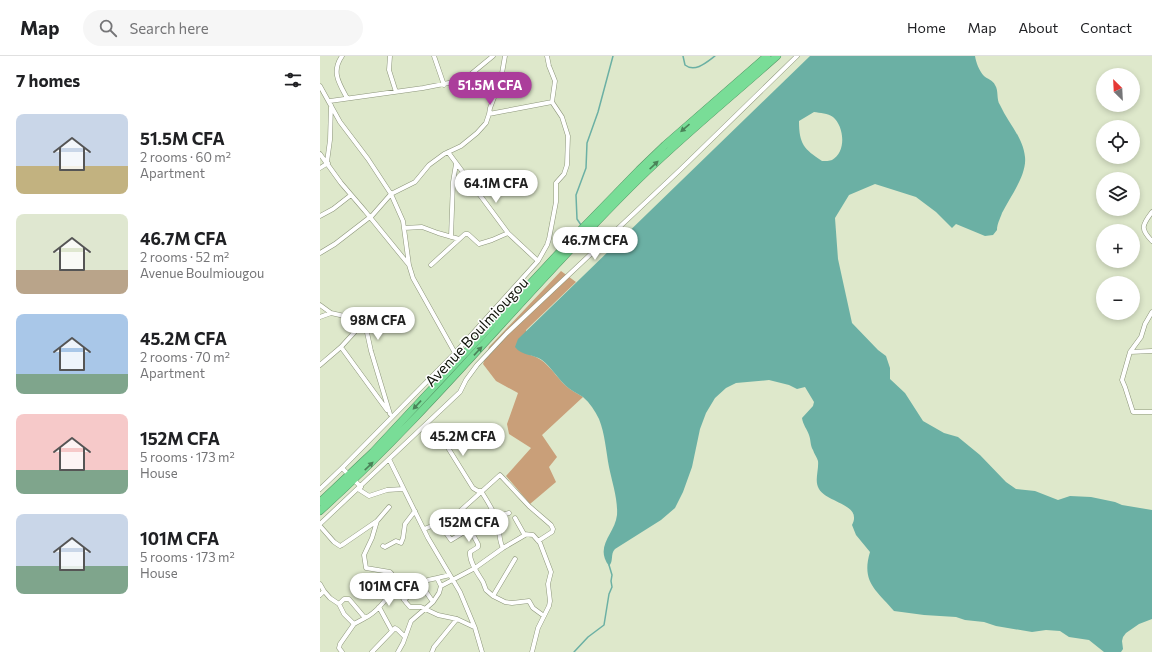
<!DOCTYPE html>
<html lang="en">
<head>
<meta charset="utf-8">
<style>
  body { margin:0; font-family:Commissioner,sans-serif; background:#f6f6f6; color:#202124; height:100vh; display:flex; flex-direction:column; font-size:15px; white-space:nowrap }
  * { box-sizing:border-box; margin:0 }
  p { font-size:13px; color:#757577 }
  .icon { flex:none; width:22px; height:22px; fill:none; stroke:currentColor; stroke-width:2; stroke-linecap:round; stroke-linejoin:round }
  .map { position:relative; flex:1; overflow:hidden }
  .panel { display:flex; flex-direction:column; background:#fff; width:320px }
  .panel>* { flex:none }
  .needle { width:26px; rotate:336deg }
  .buttons { position:absolute; left:776px; top:12px; display:grid; gap:8px }
  .buttons a { display:grid; place-items:center; width:44px; height:44px; border-radius:50%; background:#fff; box-shadow:0 2px 6px #0003; font-size:20px }
  .price { position:absolute; translate:-50% -34px; padding:0 9px; border-radius:14px; background:#fff; color:#222; font-size:13px; line-height:26px; filter:drop-shadow(0 1px 2px #0008) }
  .price::after { content:''; position:absolute; left:50%; top:24px; width:12px; height:9px; margin-left:-6px; background:inherit; clip-path:polygon(0 0,100% 0,50% 100%) }
  .price.current { background:#ab3d9b; color:#fff }
  ul { padding:0; list-style:none }
  li { display:flex; align-items:center; gap:12px; height:100px; padding:0 16px }
  li span { display:grid; place-items:center; flex:none; width:112px; height:80px; border-radius:8px; color:#555 }
  li>.icon { margin-inline-start:auto }
  span .icon { width:48px; height:48px; fill:#fffc; stroke-width:1 }
  li b { font-size:17px }
  h2 { display:flex; justify-content:space-between; align-items:center; height:48px; padding:0 16px; font-size:17px }
  header { display:flex; align-items:center; gap:24px; box-sizing:border-box; height:56px; padding:0 20px; background:#fff; border-bottom:1px solid #e0e0e0 }
  header strong { font-size:19px }
  nav { display:flex; gap:22px; margin-inline-start:auto; font-size:14px }
  .search { width:280px; height:36px; background:#f6f6f6; display:flex; align-items:center; gap:10px; box-sizing:border-box; padding:0 14px; border-radius:22px; color:#757577; font-size:15px }
  main { display:flex; flex:1; min-height:0 }
  .map>svg:first-child { display:block }
  .forest { fill:#c99f79 }
  .water { fill:#6bb0a4; fill-rule:evenodd }
  .lines { fill:none; stroke-linecap:round; stroke-linejoin:round }
  .stream { stroke:#6bb0a4; stroke-width:1.5 }
  .street-casing { stroke:#8c957a; stroke-width:5 }
  .highway-casing { stroke:#559766; stroke-width:8 }
  .street { stroke:#fff; stroke-width:4 }
  .highway { stroke:#79dd97; stroke-width:7 }
  .oneway { fill:#4a8358 }
  .labels { text-anchor:middle; stroke-width:3; stroke-linejoin:round; paint-order:stroke }
  .street-label { font-size:15px; fill:#11150b; stroke:#fff }
</style>
</head>
<body>
<header>
<strong>Map</strong>
<div class="search"><svg class="icon" aria-label="search" viewBox="0 0 24 24"><circle cx="10" cy="10" r="6"/><path d="M15 15l6 6"/></svg>Search here</div>
<nav><a>Home</a><a>Map</a><a>About</a><a>Contact</a></nav>
</header>
<main>
<section class="panel">
<h2>7 homes<svg class="icon" aria-label="filters" viewBox="0 0 24 24"><path d="M4 7h16M4 17h16"/><circle cx="9" cy="7" r="2"/><circle cx="15" cy="17" r="2"/></svg></h2>
<ul>
<li><span style="background:linear-gradient(#c9d6e8 65%,#c2b280 0)"><svg class="icon" aria-label="home" viewBox="0 0 24 24"><path d="M3 11l9-7 9 7M6 9v11h12V9"/></svg></span><div><b>51.5M CFA</b><p>2 rooms · 60 m²</p><p>Apartment</p></div></li>
<li><span style="background:linear-gradient(#dfe7d0 70%,#b9a48a 0)"><svg class="icon" aria-label="home" viewBox="0 0 24 24"><path d="M3 11l9-7 9 7M6 9v11h12V9"/></svg></span><div><b>46.7M CFA</b><p>2 rooms · 52 m²</p><p>Avenue Boulmiougou</p></div></li>
<li><span style="background:linear-gradient(#a9c7e8 75%,#7fa58c 0)"><svg class="icon" aria-label="home" viewBox="0 0 24 24"><path d="M3 11l9-7 9 7M6 9v11h12V9"/></svg></span><div><b>45.2M CFA</b><p>2 rooms · 70 m²</p><p>Apartment</p></div></li>
<li><span style="background:linear-gradient(#f6c9c9 70%,#7fa58c 0)"><svg class="icon" aria-label="home" viewBox="0 0 24 24"><path d="M3 11l9-7 9 7M6 9v11h12V9"/></svg></span><div><b>152M CFA</b><p>5 rooms · 173 m²</p><p>House</p></div></li>
<li><span style="background:linear-gradient(#c9d6e8 65%,#7fa58c 0)"><svg class="icon" aria-label="home" viewBox="0 0 24 24"><path d="M3 11l9-7 9 7M6 9v11h12V9"/></svg></span><div><b>101M CFA</b><p>5 rooms · 173 m²</p><p>House</p></div></li>
</ul>
</section>
<div class="map">
<svg width="832" height="596" viewBox="0 0 832 596">
  <rect width="100%" height="100%" fill="#dee8cb"/>
  <path class="forest" d="M241,215L256,226L206,274L207,298C227,303 231,315 245,329C250,334 257,337 263,341L222,379L237,401L229,411L236,426L210,448L186,420L211,392L189,378L187,368L198,337L176,325L163,308L169,291Z"/>
  <path class="water" d="M490,0H655C656,6 659,15 664,20C667,23 673,24 675,29C679,35 676,43 680,49C688,67 703,81 705,101C707,119 690,141 682,157C680,163 677,168 677,174L673,179L665,180L636,168L632,172L616,156L596,141L555,128L529,139L515,162L518,203L532,267L558,294L566,300L570,312V323L585,337L603,365L624,377L638,381L660,399L686,426L696,433L715,435L738,444L750,440L771,441L795,446L802,449L832,454V563L819,568L806,577L803,581L802,585L803,593L801,596H784L769,584L749,581L740,575L726,574L712,576L676,570L664,566L645,564L636,561L604,559L574,555C556,534 541,526 550,496L536,479L532,469C543,448 507,447 499,433C494,425 499,414 498,405C497,401 494,398 493,394C490,389 491,384 489,379C487,373 483,369 482,362L493,350L494,346L485,331L477,333L469,329L449,324L416,327L406,332L395,342L386,357L380,373L372,411L363,436L355,452L341,464L295,493C290,498 294,505 289,510C274,490 295,478 297,459C298,443 292,426 289,411C286,395 285,378 279,363C275,355 270,347 263,341C257,337 250,334 245,329C237,321 231,311 222,304C213,298 202,300 195,291L198,283ZM494,56C500,57 508,57 513,61C524,70 527,96 512,104C510,105 505,105 502,105C484,93 479,88 479,65Z"/>
  <g class="lines">
    <path class="stream" d="M363,0L365,9C375,17 387,6 395,0
      M261,169L257,163L256,139L266,112L267,87L278,56L293,0
      M268,178L271,183L288,196
      M254,596L268,581L284,569L289,538L292,531L291,525L292,519L289,509"/>
    <g class="street-casing">
      <path id="street" d="M22,0C11,16 19,27 27,42
        M70,0L69,14L76,36
        M114,0L124,29
        M0,30L20,66L48,103L71,138L83,165L89,209L93,222L135,297L22,412L0,433
        M10,45L103,32L139,25L145,23L173,0
        M169,58L170,52L181,23L185,0
        M128,96L188,177L218,205
        M0,98L21,127L45,155L89,209
        M7,106L10,84L11,49
        M0,112L8,107
        M832,156C822,169 820,173 832,185
        M0,160L13,153L31,139
        M50,162L71,138L95,126L109,109L124,98L141,90L157,77L166,67L169,58L232,46
        M84,172L102,171L118,177L139,183
        M131,181L133,126L136,108
        M0,197L15,188L50,161
        M111,209L145,178H148L159,188L172,184L188,177
        M0,249L11,257L33,262L46,272L51,295L70,358
        M832,256L825,268L821,281L810,296L802,324L805,331L813,356H832
        M0,261L11,257
        M21,291L67,354
        M810,296L832,295
        M135,297L218,205L227,189L229,183L236,146V127L244,118L247,109L248,80L242,61L232,46L235,25L229,10L227,0
        M0,309L21,291L42,268
        M120,379L153,432L158,435H161C168,446 175,457 178,470C180,478 179,485 183,492L155,512L121,530
        M69,403L108,482L140,536L155,572L162,596
        M22,412L41,431
        M38,433L49,440L67,434L83,433
        M69,451L57,465L52,482L44,499L46,512L70,516C75,520 74,525 77,531C80,538 84,545 90,551H101L118,559L137,563L154,571
        M140,455L158,488V491L150,496C149,506 158,518 163,526L166,534L173,540
        M175,461L189,457
        M195,462L204,478L213,479L220,487L231,516L228,528L230,545L229,550L218,572L212,596
        M119,467L131,484L149,473
        M0,468L140,336L146,324L157,309L187,277L361,113L477,0
        M0,470L14,486L20,490L22,489L57,465
        M104,473L130,463L140,455L180,419L209,450L231,469L233,473L232,476L218,485
        M63,490L65,491L76,485L81,487L83,482L85,468L95,455
        M183,492L205,479
        M195,503L173,540L185,546L192,547L209,545L213,552L224,560
        M0,528L4,535L0,539
        M102,530L113,546
        M4,535L10,542L19,548L24,543H29L45,562C58,556 69,540 76,529
        M84,544L108,524L117,522
        M19,548L24,558L34,568
        M59,551L72,575
        M22,596L19,592L20,588L34,568L45,562
        M52,596L75,572L78,574L85,581
        M78,596L83,587L91,565L113,546L119,537L121,530L117,522L130,519
        M112,596L114,591L137,563"/>
    </g>
    <g class="highway-casing">
      <path id="highway" d="M0,446L53,396L248,187L319,114L345,89L447,0
        M0,455C114,352 209,231 319,123C363,80 411,41 457,0"/>
    </g>
    <use href="#street" class="street"/>
    <use href="#highway" class="highway"/>
  </g>
  <defs><path id="oneway-solid" d="M-6-.8H1V-3.2L6.5 0L1 3.2V.8H-6Z"/></defs>
  <g class="oneway">
    <use href="#oneway-solid" transform="translate(365 72) rotate(139)"/>
    <use href="#oneway-solid" transform="translate(334 109) rotate(-43)"/>
    <use href="#oneway-solid" transform="translate(158 295) rotate(-47)"/>
    <use href="#oneway-solid" transform="translate(97 349) rotate(133)"/>
    <use href="#oneway-solid" transform="translate(49 410) rotate(-44)"/>
  </g>
  <g class="labels">
    <g class="street-label">
      <text transform="translate(157 276) rotate(-47)" y="5">Avenue Boulmiougou</text>
    </g>
  </g>
</svg>
<div class="buttons">
<a><svg class="needle" viewBox="-14 -14 28 28"><path d="M0-13l5 13h-10z" fill="#e53935"/><path d="M0 13l5-13h-10z" fill="#757577"/></svg></a>
<a><svg class="icon" aria-label="locate" viewBox="0 0 24 24"><circle cx="12" cy="12" r="6"/><path d="M12 2v4M12 18v4M2 12h4M18 12h4"/></svg></a>
<a><svg class="icon" aria-label="layers" viewBox="0 0 24 24"><path d="M12 4l9 5-9 5-9-5zM3 14l9 5 9-5"/></svg></a>
<a>+</a>
<a>−</a>
</div>
<b class="price current" style="left:170px;top:50px">51.5M CFA</b>
<b class="price" style="left:176px;top:148px">64.1M CFA</b>
<b class="price" style="left:275px;top:205px">46.7M CFA</b>
<b class="price" style="left:58px;top:285px">98M CFA</b>
<b class="price" style="left:143px;top:401px">45.2M CFA</b>
<b class="price" style="left:149px;top:487px">152M CFA</b>
<b class="price" style="left:69px;top:551px">101M CFA</b>
</div>
</main>
</body>
</html>
